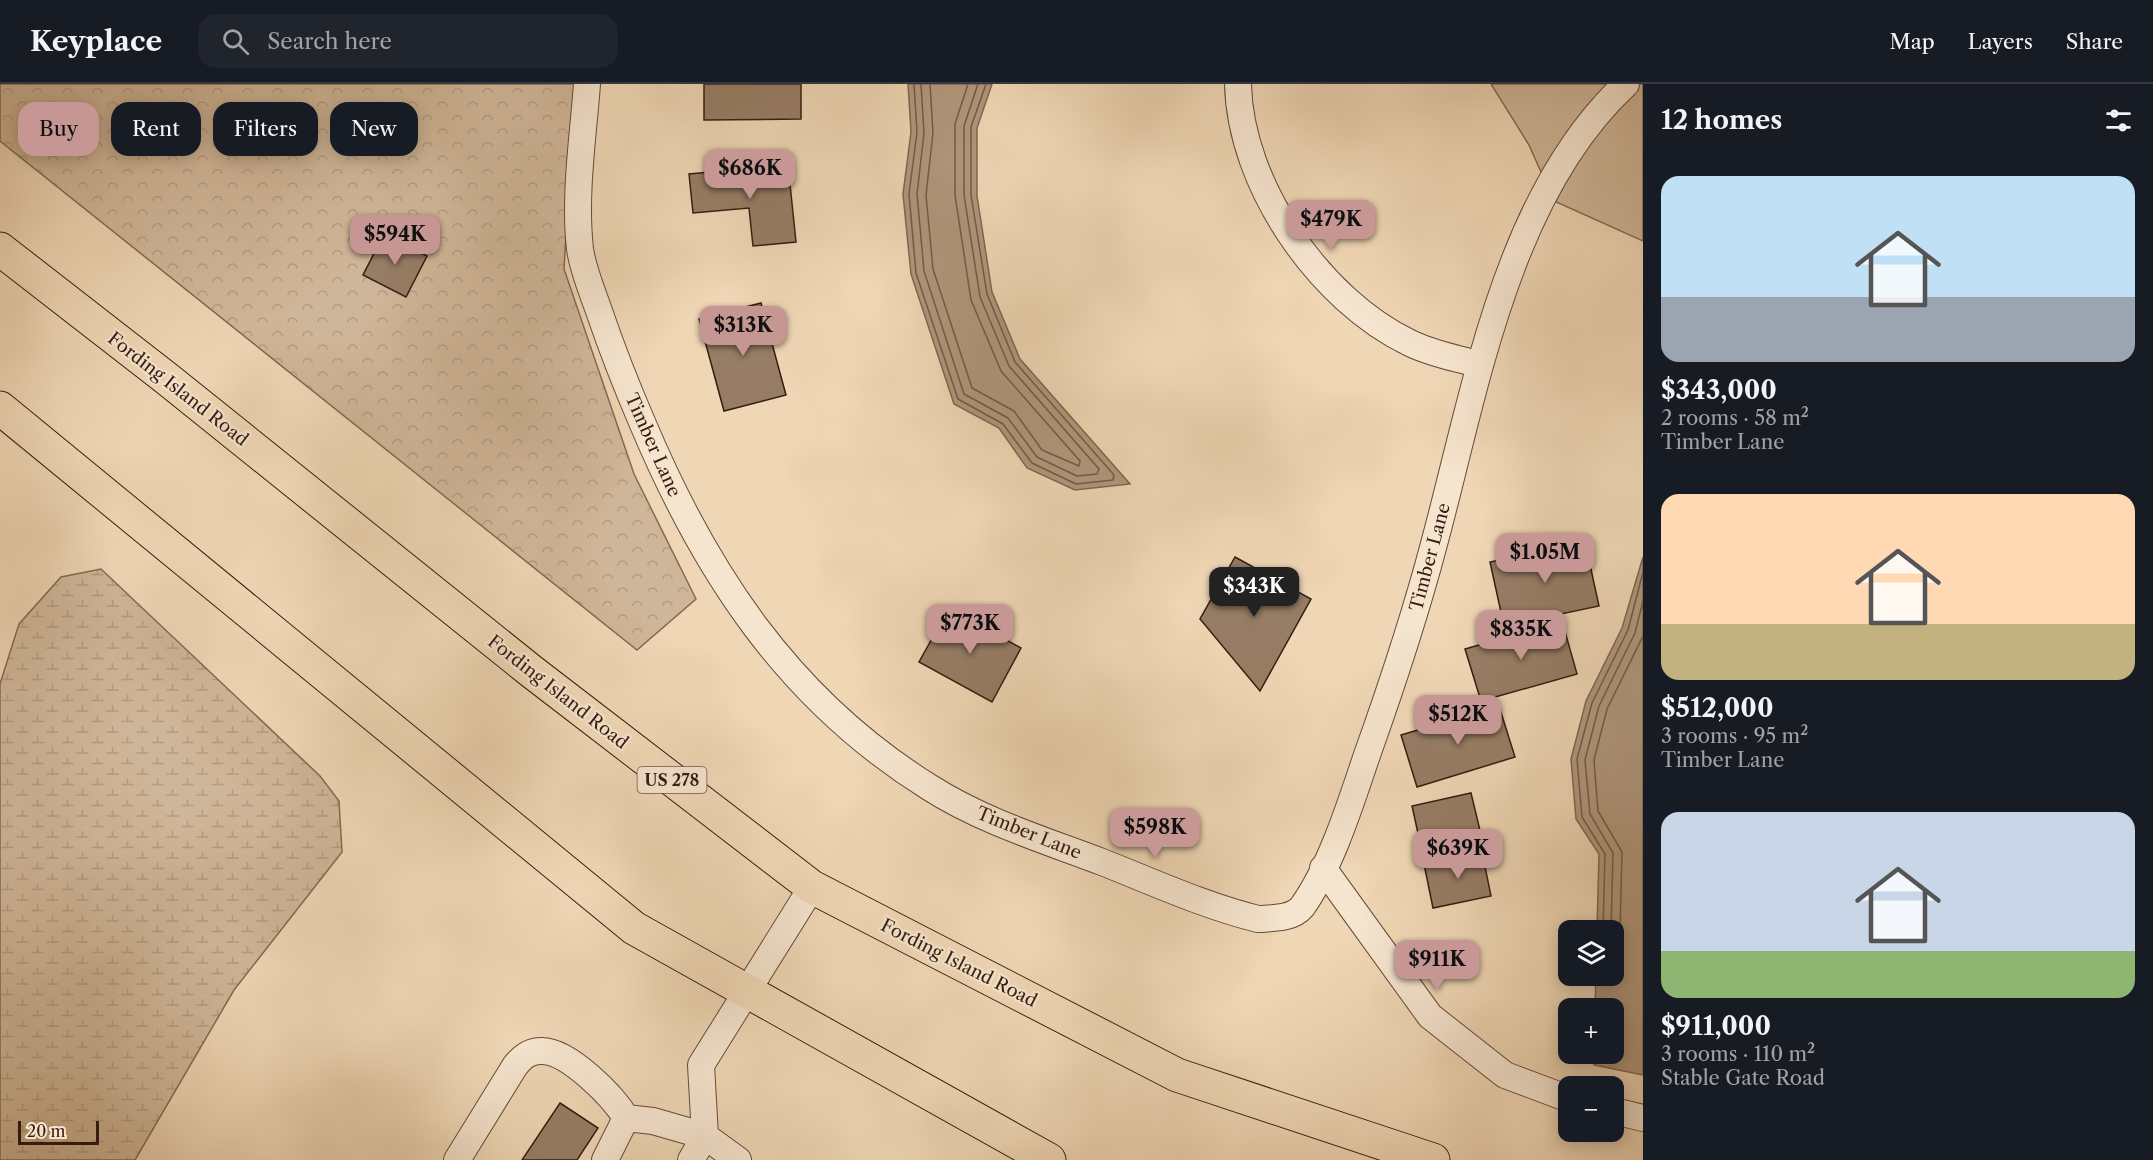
<!DOCTYPE html>
<html lang="en">
<head>
<meta charset="utf-8">
<style>
  body { margin:0; font-family:"Libre Caslon Text",serif; background:#20242c; color:#f1f3f6; height:100vh; display:flex; flex-direction:column; font-size:22px; white-space:nowrap }
  * { box-sizing:border-box; margin:0 }
  p { font-size:20px; color:#9ea1a6 }
  .icon { flex:none; width:33px; height:33px; fill:none; stroke:currentColor; stroke-width:2; stroke-linecap:round; stroke-linejoin:round }
  .map { position:relative; flex:1; overflow:hidden }
  .sheet { display:flex; flex-direction:column; background:#171b24; width:510px }
  .sheet>* { flex:none }
  .hud { position:absolute; left:18px; top:18px; width:570px; height:54px; display:flex; gap:12px }
  .tools { position:absolute; left:1558px; top:836px; display:grid; gap:12px }
  .tools a { display:grid; place-items:center; width:66px; height:66px; border-radius:12px; background:#171b24; box-shadow:0 3px 15px #0003; font-size:30px }
  .scale { position:absolute; left:18px; bottom:15px; width:81px; box-sizing:border-box; padding-left:6px; border:3px solid #371c10; border-top:0; font-size:16px; line-height:21px; white-space:nowrap; color:#371c10; -webkit-text-stroke:4px #f5e4ce; paint-order:stroke }
  .price { position:absolute; translate:-50% -51px; padding:0 14px; border-radius:12px; background:#c59692; color:#111; font-size:20px; line-height:39px; filter:drop-shadow(0 2px 3px #0008) }
  .price::after { content:''; position:absolute; left:50%; top:36px; width:18px; height:14px; margin-left:-9px; background:inherit; clip-path:polygon(0 0,100% 0,50% 100%) }
  .price.selected { background:#222; color:#fff }
  ul { padding:0; list-style:none }
  li { display:grid; align-content:center; gap:12px; height:318px; padding:0 18px }
  li span { display:grid; place-items:center; height:186px; border-radius:18px; color:#555 }
  li>.icon { margin-inline-start:auto }
  span .icon { width:108px; height:108px; fill:#fffc; stroke-width:1 }
  li b { font-size:26px }
  h2 { display:flex; justify-content:space-between; align-items:center; height:72px; padding:0 18px; font-size:26px }
  .pill { padding:0 21px; border-radius:18px; background:#171b24; box-shadow:0 3px 15px #0003; font-size:21px; line-height:54px }
  .pill.selected { background:#c59692; color:#111 }
  header { display:flex; align-items:center; gap:36px; box-sizing:border-box; height:84px; padding:0 30px; background:#171b24; border-bottom:2px solid #363941 }
  header strong { font-size:28px }
  nav { display:flex; gap:33px; margin-inline-start:auto; font-size:21px }
  .search { width:420px; height:54px; background:#20242c; display:flex; align-items:center; gap:15px; box-sizing:border-box; padding:0 21px; border-radius:18px; color:#9ea1a6; font-size:22px }
  main { display:flex; flex:1; min-height:0 }
  .map>svg:first-child { display:block }
  .grass { fill:#d0b698; stroke:#846954; stroke-width:1.5 }
  .forest { fill:url(#forest-crowns); stroke:#846954; stroke-width:1.5 }
  .wetland { fill:url(#wetland-marsh); stroke:#846954; stroke-width:1.5 }
  .water { fill:#b0977c; stroke:#806651; stroke-width:1.5 }
  .lines { fill:none; stroke-linecap:round; stroke-linejoin:round }
  .shore { stroke:#745a46; stroke-width:1.5 }
  .building { fill:#977d65; stroke:#371c10; stroke-width:1.5 }
  .minor-casing { stroke:#654a39; stroke-width:28 }
  .highway-casing { stroke:#371c10; stroke-width:35 }
  .minor { stroke:#f5e4ce; stroke-width:26 }
  .highway { stroke:#efd6b4; stroke-width:33 }
  .labels { text-anchor:middle; stroke-width:4.5; stroke-linejoin:round; paint-order:stroke }
  .shield { fill:#f5e4ce; stroke:#705849; stroke-width:1.5 }
  .shield-label { font-size:16px; font-weight:bold; fill:#371c10 }
  .street-label { font-size:18px; fill:#371c10; stroke:#f5e4ce }
</style>
</head>
<body>
<header>
<strong>Keyplace</strong>
<div class="search"><svg class="icon" aria-label="search" viewBox="0 0 24 24"><circle cx="10" cy="10" r="6"/><path d="M15 15l6 6"/></svg>Search here</div>
<nav><a>Map</a><a>Layers</a><a>Share</a></nav>
</header>
<main>
<div class="map">
<svg width="1643" height="1076" viewBox="0 0 1643 1076">
  <defs>
    <pattern id="forest-crowns" width="20" height="18" patternUnits="userSpaceOnUse" patternTransform="scale(1.5)"><rect width="20" height="18" fill="#d0b698"/><path d="M2 6a3 3 0 1 1 6 0M12 15a3 3 0 1 1 6 0" fill="none" stroke="#b39c82"/></pattern>
    <pattern id="wetland-marsh" width="20" height="14" patternUnits="userSpaceOnUse" patternTransform="scale(1.5)"><rect width="20" height="14" fill="#d0b698"/><path d="M1 5h8M5 5V1M11 12h8M15 12V8" fill="none" stroke="#b39c82"/></pattern>
  </defs>
  <rect width="100%" height="100%" fill="#efd6b4"/>
  <filter id="stains"><feTurbulence type="fractalNoise" baseFrequency=".00333" numOctaves="4"/><feColorMatrix values="0 0 0 0 .2 0 0 0 0 .09 0 0 0 0 .02 0 0 0 .5 -.17"/></filter>
  <radialGradient id="worn" r=".72"><stop offset=".6" stop-color="#630" stop-opacity="0"/><stop offset="1" stop-color="#630" stop-opacity=".3"/></radialGradient>
  <path class="grass" d="M1491,0H1643V157L1554,117L1529,61Z"/>
  <path class="forest" d="M0,0H575L564,185L634,390L696,515L637,566L0,57Z"/>
  <path class="wetland" d="M101,485L320,692L339,717L342,768L234,906L135,1076H0V600L19,540L61,493Z"/>
  <path class="water" d="M908,0H992L977,44V112L992,208L1020,275L1130,400L1075,406L1027,384L999,344L954,320L911,190L903,110L911,48Z
    M1643,473V991L1594,981V969H1614V924H1595L1596,891H1614V846H1597L1599,770L1576,735L1571,675L1586,617L1622,544Z"/>
  <g class="lines">
    <path class="shore" d="M914,0L917,48L909,110L916,189L958,315L1003,340L1032,379L1076,400L1113,396L1114,391L1015,278L987,210L971,111V43L986,0
      M921,0L924,49L917,110L924,187L964,310L1008,334L1037,373L1077,392L1097,390L1099,385L1009,282L980,213L964,111V42L978,0
      M930,0L933,49L926,111L933,185L972,304L1014,327L1042,366L1079,382L1080,377L1001,287L971,216L955,111V40L968,0
      M1603,846L1605,770L1582,733L1577,675L1592,619L1628,546L1643,488
      M1611,846L1613,769L1590,730L1585,676L1599,622L1635,549L1643,517
      M1614,860L1620,846L1622,768L1598,727L1594,676L1607,625L1643,552"/>
  </g>
  <path class="building" d="M704,0H801V35L704,36Z
    M788,81L796,158L753,162L749,124L693,129L689,90Z
    M384,150L427,172L406,213L363,191Z
    M761,219L786,311L724,327L699,235Z
    M1585,458L1599,522L1504,542L1490,478Z
    M1235,473L1311,515L1260,607L1200,535Z
    M949,524L1021,564L992,618L919,578Z
    M1562,537L1577,590L1481,617L1465,565Z
    M1499,622L1515,673L1417,703L1401,651Z
    M1471,709L1483,759L1423,772L1412,722Z
    M1482,768L1491,812L1433,824L1424,780Z
    M560,1019L598,1044L577,1076H522Z"/>
  <g class="lines">
    <g class="minor-casing">
      <path id="minor" d="M587,0C583,54 574,111 580,165C583,186 592,207 599,227C612,265 626,301 642,338C705,488 788,615 929,703C982,737 1044,756 1102,778C1153,798 1205,822 1258,835C1272,834 1292,835 1302,823C1331,783 1351,718 1367,671C1392,601 1415,532 1434,460C1475,309 1506,111 1626,0
        M1238,0C1240,101 1320,216 1410,259C1432,270 1457,274 1480,281
        M1323,784L1430,932L1505,991L1569,1015
        M1614,1027L1643,1034
        M626,1034L653,1037L705,1052L738,1076
        M457,1076L515,982C522,973 530,966 543,967C569,968 613,1012 626,1034L605,1076
        M691,1076L705,1052L701,981L812,803"/>
    </g>
    <g class="highway-casing">
      <path id="highway" d="M0,165L166,294L531,587L812,803L1177,991L1433,1076
        M0,324L634,844L1049,1076"/>
    </g>
    <use href="#minor" class="minor"/>
    <use href="#highway" class="highway"/>
  </g>
  <g class="labels">
    <rect class="shield" x="637.5" y="683" width="69" height="26" rx="4.5"/>
    <g class="shield-label">
      <text x="672" y="702">US 278</text>
    </g>
    <g class="street-label">
      <text transform="translate(178 305) rotate(38)" y="6">Fording Island Road</text>
      <text transform="translate(653 361) rotate(66)" y="6">Timber Lane</text>
      <text transform="translate(1430 473) rotate(-75)" y="6">Timber Lane</text>
      <text transform="translate(558 608) rotate(38)" y="6">Fording Island Road</text>
      <text transform="translate(1029 749) rotate(22)" y="6">Timber Lane</text>
      <text transform="translate(959 879) rotate(27)" y="6">Fording Island Road</text>
    </g>
  </g>
  <rect width="100%" height="100%" filter="url(#stains)"/>
  <rect width="100%" height="100%" fill="url(#worn)"/>
</svg>
<div class="tools">
<a><svg class="icon" aria-label="layers" viewBox="0 0 24 24"><path d="M12 4l9 5-9 5-9-5zM3 14l9 5 9-5"/></svg></a>
<a>+</a>
<a>−</a>
</div>
<div class="scale">20 m</div>
<b class="price" style="left:750px;top:116px">$686K</b>
<b class="price" style="left:1331px;top:167px">$479K</b>
<b class="price" style="left:395px;top:182px">$594K</b>
<b class="price" style="left:743px;top:273px">$313K</b>
<b class="price" style="left:1545px;top:500px">$1.05M</b>
<b class="price selected" style="left:1254px;top:534px">$343K</b>
<b class="price" style="left:970px;top:571px">$773K</b>
<b class="price" style="left:1521px;top:577px">$835K</b>
<b class="price" style="left:1458px;top:662px">$512K</b>
<b class="price" style="left:1155px;top:775px">$598K</b>
<b class="price" style="left:1458px;top:796px">$639K</b>
<b class="price" style="left:1437px;top:907px">$911K</b>
<div class="hud">
<a class="pill selected">Buy</a>
<a class="pill">Rent</a>
<a class="pill">Filters</a>
<a class="pill">New</a>
</div>
</div>
<section class="sheet">
<h2>12 homes<svg class="icon" aria-label="filters" viewBox="0 0 24 24"><path d="M4 7h16M4 17h16"/><circle cx="9" cy="7" r="2"/><circle cx="15" cy="17" r="2"/></svg></h2>
<ul>
<li><span style="background:linear-gradient(#bfe0f5 65%,#9aa5b1 0)"><svg class="icon" aria-label="home" viewBox="0 0 24 24"><path d="M3 11l9-7 9 7M6 9v11h12V9"/></svg></span><div><b>$343,000</b><p>2 rooms · 58 m²</p><p>Timber Lane</p></div></li>
<li><span style="background:linear-gradient(#ffd9b3 70%,#c2b280 0)"><svg class="icon" aria-label="home" viewBox="0 0 24 24"><path d="M3 11l9-7 9 7M6 9v11h12V9"/></svg></span><div><b>$512,000</b><p>3 rooms · 95 m²</p><p>Timber Lane</p></div></li>
<li><span style="background:linear-gradient(#c9d6e8 75%,#8fb573 0)"><svg class="icon" aria-label="home" viewBox="0 0 24 24"><path d="M3 11l9-7 9 7M6 9v11h12V9"/></svg></span><div><b>$911,000</b><p>3 rooms · 110 m²</p><p>Stable Gate Road</p></div></li>
</ul>
</section>
</main>
</body>
</html>
